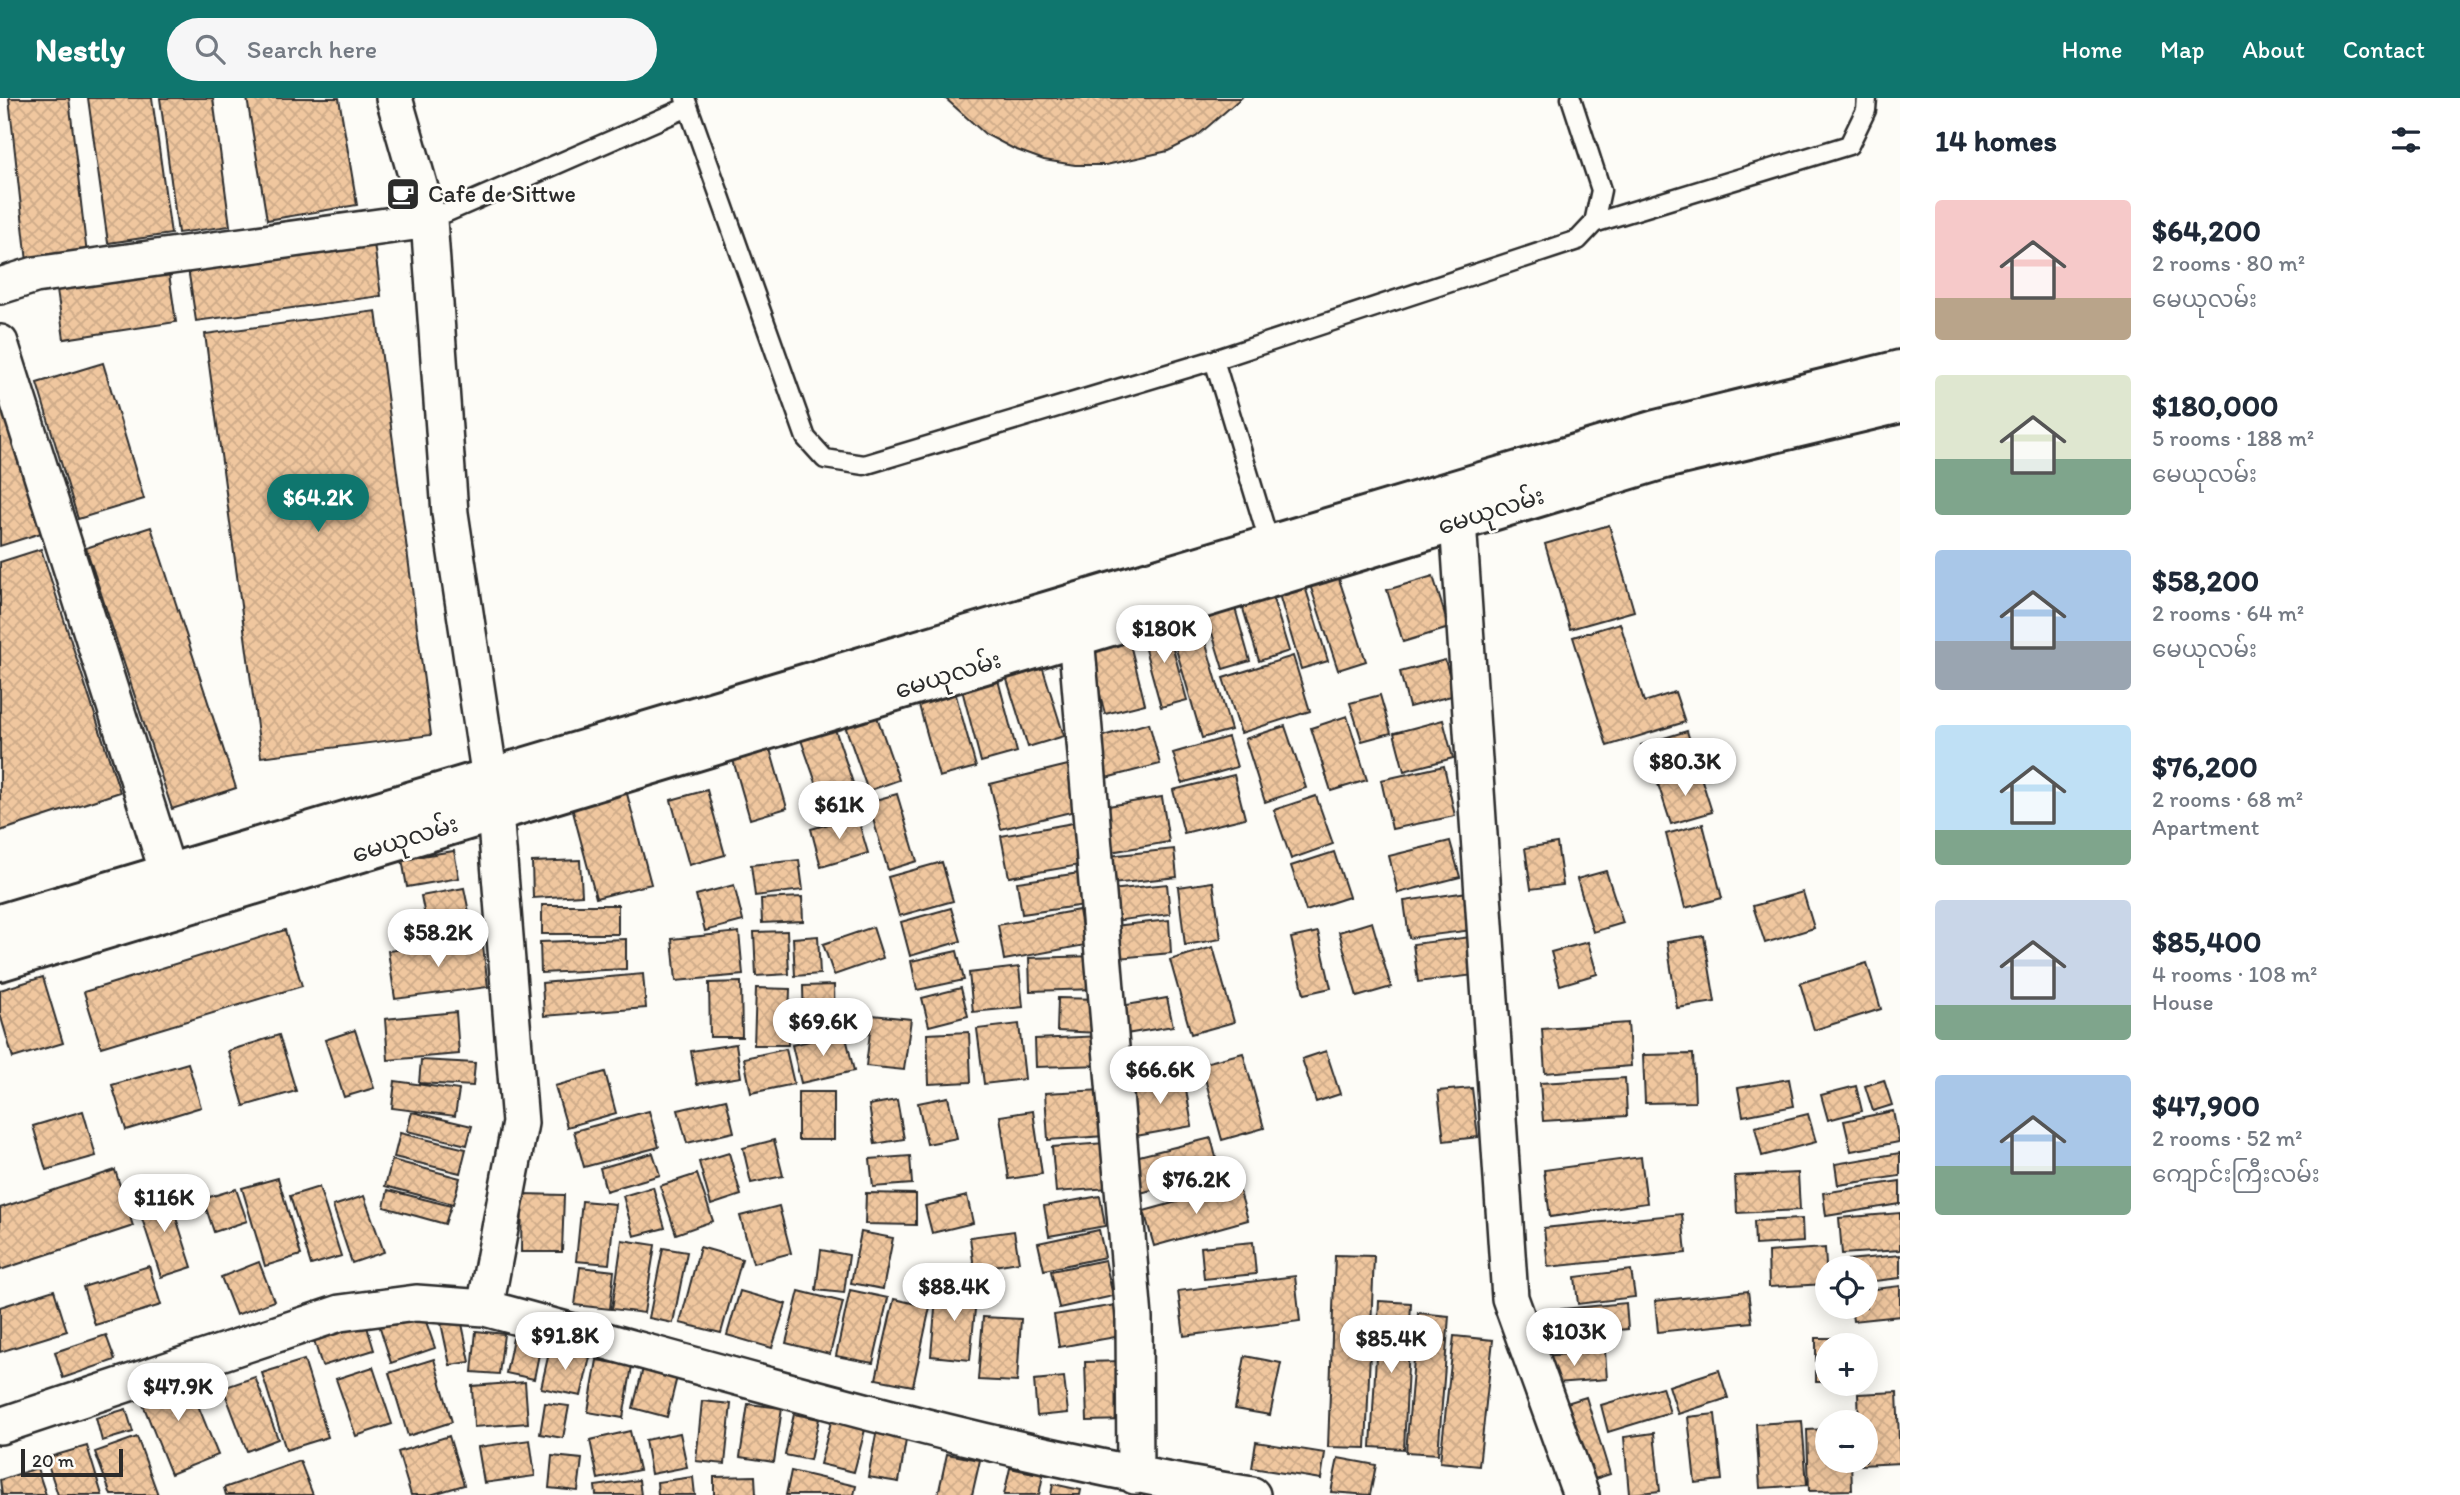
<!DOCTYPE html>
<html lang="en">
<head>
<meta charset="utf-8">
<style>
  body { margin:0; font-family:Itim,"Noto Sans Myanmar",sans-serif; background:#f6f6f7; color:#1f2937; height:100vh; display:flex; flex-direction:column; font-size:26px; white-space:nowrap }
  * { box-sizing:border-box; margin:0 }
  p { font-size:23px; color:#747a83 }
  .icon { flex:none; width:38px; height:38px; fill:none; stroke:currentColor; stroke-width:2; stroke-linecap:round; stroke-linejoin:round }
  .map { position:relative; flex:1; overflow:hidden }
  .details { display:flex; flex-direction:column; background:#fff; width:560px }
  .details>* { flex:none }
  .controls { position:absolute; left:1815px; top:1158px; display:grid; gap:14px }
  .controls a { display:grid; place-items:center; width:63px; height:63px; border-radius:50%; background:#fff; box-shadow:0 4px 18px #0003; font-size:35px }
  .scale { position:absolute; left:21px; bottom:18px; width:102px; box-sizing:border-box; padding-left:7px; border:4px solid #2b2b2b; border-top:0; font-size:19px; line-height:24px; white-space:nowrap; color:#2b2b2b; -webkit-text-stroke:5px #fdfcf7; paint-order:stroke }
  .price { position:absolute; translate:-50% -60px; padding:0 16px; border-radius:24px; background:#fff; color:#222; font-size:23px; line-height:46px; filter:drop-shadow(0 2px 4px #0008) }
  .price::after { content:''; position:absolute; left:50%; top:42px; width:21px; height:16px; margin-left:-10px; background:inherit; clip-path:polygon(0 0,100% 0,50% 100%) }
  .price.on { background:#0f766e; color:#fff }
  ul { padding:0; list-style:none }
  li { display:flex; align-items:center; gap:21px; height:175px; padding:0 35px }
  li span { display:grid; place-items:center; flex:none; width:196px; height:140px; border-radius:7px; color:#555 }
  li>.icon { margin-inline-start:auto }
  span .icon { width:84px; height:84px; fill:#fffc; stroke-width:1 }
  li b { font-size:30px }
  h2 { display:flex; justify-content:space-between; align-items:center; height:84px; padding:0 35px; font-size:30px }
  header { display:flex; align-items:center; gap:42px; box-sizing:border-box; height:98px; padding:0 35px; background:#0f766e; color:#fff }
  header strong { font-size:33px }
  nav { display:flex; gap:38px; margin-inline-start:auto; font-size:24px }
  .search { width:490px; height:63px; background:#f6f6f7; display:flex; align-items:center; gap:18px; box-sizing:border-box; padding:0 24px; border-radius:38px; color:#747a83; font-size:26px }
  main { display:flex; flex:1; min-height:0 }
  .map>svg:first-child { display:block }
  .building { fill:url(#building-cross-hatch); stroke:#2b2b2b; stroke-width:2 }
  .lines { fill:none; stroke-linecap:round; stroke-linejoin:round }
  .lane-casing { stroke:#2b2b2b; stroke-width:23 }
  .street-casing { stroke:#2b2b2b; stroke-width:40 }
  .primary-casing { stroke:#2b2b2b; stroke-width:44 }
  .lane { stroke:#fdfcf7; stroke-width:18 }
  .street { stroke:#fdfcf7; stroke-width:35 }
  .primary { stroke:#fdfcf7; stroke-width:38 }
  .labels { text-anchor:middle; stroke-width:5; stroke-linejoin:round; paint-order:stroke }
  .poi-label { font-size:24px; fill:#2b2b2b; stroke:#fdfcf7; text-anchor:start }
  .street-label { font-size:24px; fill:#2b2b2b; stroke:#fdfcf7 }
</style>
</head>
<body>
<header>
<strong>Nestly</strong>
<div class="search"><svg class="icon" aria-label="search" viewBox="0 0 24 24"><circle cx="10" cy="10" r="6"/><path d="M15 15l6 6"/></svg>Search here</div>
<nav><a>Home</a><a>Map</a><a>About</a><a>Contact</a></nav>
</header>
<main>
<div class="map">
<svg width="1900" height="1397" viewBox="0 0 1900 1397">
  <defs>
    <pattern id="building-cross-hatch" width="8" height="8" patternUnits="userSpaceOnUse" patternTransform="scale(1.75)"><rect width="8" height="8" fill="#f0c79f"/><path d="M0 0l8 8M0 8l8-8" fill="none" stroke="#ceab89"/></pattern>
  </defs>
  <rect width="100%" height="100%" fill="#fdfcf7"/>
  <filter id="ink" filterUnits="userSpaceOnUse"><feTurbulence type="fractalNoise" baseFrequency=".0143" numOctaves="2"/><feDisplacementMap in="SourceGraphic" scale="14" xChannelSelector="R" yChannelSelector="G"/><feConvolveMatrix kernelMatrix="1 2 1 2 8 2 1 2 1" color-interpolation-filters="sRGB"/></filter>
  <g filter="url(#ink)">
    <path class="building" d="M9,0H69L87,157L27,164Z
      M88,0H152L171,136L108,145Z
      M160,0H213L230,128L178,135Z
      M247,0H339L357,107L267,122Z
      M945,0H1241L1196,39L1168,53L1106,67H1075L1044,62L1014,51L985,36Z
      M374,145L381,198L196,223L188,170Z
      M168,169L176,224L64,241L56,185Z
      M376,213L431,637L261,659L205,236Z
      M103,265L144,401L78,421L37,285Z
      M0,296L44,434L0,448Z
      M1609,427L1634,513L1570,531L1545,446Z
      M151,429L236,690L172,711L86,450Z
      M41,451L120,694L0,733V464Z
      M1337,475L1366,563L1338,572L1309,484Z
      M1433,478L1449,530L1403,544L1387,492Z
      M1304,485L1328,563L1301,571L1278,493Z
      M1270,491L1289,553L1259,563L1240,501Z
      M1233,503L1250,563L1223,571L1205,512Z
      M1198,519L1231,632L1202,640L1169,527Z
      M1166,525L1187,602L1161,609L1140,533Z
      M1620,525L1644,604L1675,594L1685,624L1607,648L1573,539Z
      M1128,538L1145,606L1105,616L1088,549Z
      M1293,558L1310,613L1241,635L1223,580Z
      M1040,561L1064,638L1028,649L1004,572Z
      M1445,562L1455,597L1409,609L1400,574Z
      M997,578L1017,654L981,664L961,588Z
      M954,590L976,669L939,679L917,600Z
      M1380,597L1391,635L1362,643L1350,605Z
      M874,610L899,682L868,693L843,622Z
      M1347,618L1367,682L1331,693L1311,630Z
      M1443,622L1453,660L1404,673L1394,635Z
      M1149,625L1160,666L1106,680L1096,640Z
      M834,628L853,685L820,696L800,639Z
      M1285,628L1306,690L1265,704L1245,641Z
      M1687,633L1696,662L1650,676L1641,647Z
      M1228,639L1237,669L1182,685L1173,655Z
      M768,644L787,710L750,721L731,655Z
      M1068,667L1079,712L1001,731L990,686Z
      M1444,668L1455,718L1392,731L1381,682Z
      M1699,673L1712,714L1671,726L1658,686Z
      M1234,677L1245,720L1184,735L1173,692Z
      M853,687L862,713L835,722L827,696Z
      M626,692L651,786L596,800L571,706Z
      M707,692L725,757L689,767L671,702Z
      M897,696L917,763L888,772L868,704Z
      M1316,698L1333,746L1291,761L1274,712Z
      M1162,699L1169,744L1110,754L1102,709Z
      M857,718L868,755L821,769L811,731Z
      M1073,725L1080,767L1009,779L1001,738Z
      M1703,726L1722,800L1685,810L1666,736Z
      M1450,743L1460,779L1398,795L1389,758Z
      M1557,745L1563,787L1531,791L1525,750Z
      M1174,751L1177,779L1112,786L1109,758Z
      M454,753L459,780L407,789L402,761Z
      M1334,754L1349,799L1306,813L1291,768Z
      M580,762L582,797L533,800L532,764Z
      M799,762L803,792L755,798L751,767Z
      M942,764L953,803L899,818L888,779Z
      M1606,773L1623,825L1593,834L1577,781Z
      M1080,775L1085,807L1022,816L1017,784Z
      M1213,784L1221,841L1185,847L1178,789Z
      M1167,786L1170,816L1114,823L1111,792Z
      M734,787L743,823L705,833L696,797Z
      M464,790L471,824L428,833L421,798Z
      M1468,794L1473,832L1409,840L1404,803Z
      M1803,794L1814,830L1765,845L1753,808Z
      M802,799L803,823L762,825L761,801Z
      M542,807H618V836H542Z
      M951,810L961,843L910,858L901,824Z
      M1079,812L1085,847L1004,862L998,827Z
      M1169,822L1171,855L1118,860L1114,828Z
      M1372,824L1391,889L1357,899L1339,834Z
      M873,829L883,860L834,877L823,846Z
      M285,832L302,888L101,949L84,894Z
      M787,833L789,876L756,878L754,834Z
      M739,834L743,877L676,883L672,841Z
      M1318,834L1331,890L1304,896L1291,840Z
      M818,838L820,876L795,878L793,840Z
      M1704,838L1715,904L1677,910L1667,844Z
      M1470,839L1475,877L1418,884L1413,846Z
      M482,840L488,889L395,901L388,853Z
      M626,841V871L541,875L540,844Z
      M1588,844L1597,876L1560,887L1551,854Z
      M1213,849L1234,924L1191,936L1170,862Z
      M957,853L964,882L917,892L911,863Z
      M1095,858L1096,891L1030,893L1029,860Z
      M1867,865L1881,911L1814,932L1800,885Z
      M1019,869L1023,909L973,914L969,875Z
      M643,876L646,910L544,918L542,885Z
      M43,879L63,945L13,960L0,916V892Z
      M741,884L742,939H710L709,885Z
      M834,887L835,927L804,928L803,888Z
      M756,890L790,891L788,947H754Z
      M961,890L968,918L929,928L922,900Z
      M1058,900L1101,901L1100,935L1057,933Z
      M1167,900L1173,928L1126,936L1121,908Z
      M456,914L459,956L388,962L385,921Z
      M872,917L911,921L904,972L866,968Z
      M1628,925L1631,968L1545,975L1542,931Z
      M1019,926L1025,981L984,986L977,931Z
      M355,932L374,990L344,999L325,942Z
      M969,934L971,984L929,986L927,936Z
      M845,935L854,973L801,985L792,947Z
      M279,937L296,993L244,1008L228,953Z
      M1103,938L1104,967L1036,969L1035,941Z
      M736,946L741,979L697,986L691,953Z
      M786,951L794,986L751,995L744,960Z
      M1326,953L1340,996L1316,1004L1302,961Z
      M1243,955L1264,1030L1222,1042L1201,966Z
      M1693,956L1695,1004L1645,1005L1643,957Z
      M421,962L475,965L473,988L419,985Z
      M188,965L201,1009L126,1032L112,987Z
      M605,974L616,1015L567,1029L555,988Z
      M1184,979L1192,1028L1136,1038L1127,989Z
      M1625,980L1627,1018L1543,1023L1540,985Z
      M1789,981L1794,1008L1743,1018L1738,990Z
      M1884,982L1892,1007L1873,1013L1865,988Z
      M395,983L459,992L455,1018L392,1010Z
      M1856,988L1862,1013L1828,1022L1821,997Z
      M1472,990L1478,1039L1444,1043L1438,993Z
      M1103,992L1105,1038L1048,1042L1045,995Z
      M798,994H834V1042H798Z
      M948,999L957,1040L927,1046L918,1005Z
      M726,1001L734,1034L687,1045L678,1012Z
      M897,1002L904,1041L875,1046L869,1007Z
      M83,1013L96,1058L46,1072L33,1028Z
      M649,1013L659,1049L584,1069L574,1033Z
      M1033,1013L1042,1076L1009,1081L1000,1018Z
      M1893,1013L1899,1044L1851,1053L1844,1023Z
      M412,1014L472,1028L467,1047L407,1033Z
      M1808,1016L1816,1044L1762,1058L1755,1029Z
      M400,1035L466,1051L460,1075L394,1059Z
      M1211,1040L1220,1075L1140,1095L1131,1060Z
      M774,1042L783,1078L751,1085L743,1050Z
      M1105,1045L1109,1090L1056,1094L1052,1049Z
      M653,1055L660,1077L606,1093L600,1070Z
      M729,1055L741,1097L711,1107L699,1064Z
      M1900,1055V1078L1838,1087L1835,1066Z
      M910,1058L912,1086L873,1089L870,1061Z
      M1641,1059L1647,1105L1550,1119L1544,1072Z
      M392,1062L460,1080L453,1106L385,1088Z
      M115,1072L133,1128L0,1172V1110Z
      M1798,1075L1800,1112L1737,1115L1735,1078Z
      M697,1076L713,1123L676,1136L660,1088Z
      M278,1080L301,1157L265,1168L242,1090Z
      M1900,1083V1106L1826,1118L1823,1095Z
      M1238,1087L1248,1122L1154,1148L1144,1113Z
      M319,1089L341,1158L311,1167L290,1098Z
      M653,1089L665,1130L634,1138L623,1098Z
      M236,1091L247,1123L214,1134L203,1101Z
      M167,1092L192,1169L161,1179L136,1102Z
      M388,1092L451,1108L445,1126L384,1109Z
      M866,1095L916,1096V1127L865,1126Z
      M522,1096L564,1097L562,1154H521Z
      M364,1098L384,1154L352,1165L333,1108Z
      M967,1098L973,1125L932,1135L925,1108Z
      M1100,1098L1105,1128L1049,1138L1044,1108Z
      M582,1103L615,1106L609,1166L576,1163Z
      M779,1108L791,1155L753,1165L740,1118Z
      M1900,1115V1152L1842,1156L1839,1120Z
      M1682,1116L1686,1155L1548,1169L1544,1130Z
      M1802,1121L1803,1144L1755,1147L1754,1123Z
      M1099,1132L1105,1159L1044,1172L1038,1145Z
      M1014,1133L1019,1164L974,1171L970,1139Z
      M861,1134L893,1140L883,1191L851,1185Z
      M622,1142L655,1147L644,1215L612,1211Z
      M1253,1144L1256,1176L1204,1181L1201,1149Z
      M700,1149L742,1161L721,1235L680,1225Z
      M663,1150L687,1154L673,1225L649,1220Z
      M1825,1150L1827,1186L1769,1189L1768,1154Z
      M821,1152L849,1157L844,1195L816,1192Z
      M1335,1157L1374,1158L1366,1350L1328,1349Z
      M1900,1157V1180L1866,1184V1171H1849L1848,1162Z
      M1105,1162L1113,1198L1059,1210L1051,1173Z
      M259,1164L274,1203L236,1217L221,1179Z
      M149,1168L161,1207L95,1227L83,1189Z
      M580,1169L614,1173L610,1211L575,1207Z
      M1631,1172L1635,1199L1578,1206L1575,1179Z
      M1295,1178L1300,1223L1184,1238L1178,1193Z
      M937,1188L977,1191L970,1262L931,1258Z
      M1900,1188V1218L1853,1223L1851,1209H1866V1192Z
      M54,1192L67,1233L0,1254V1209Z
      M850,1192L888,1200L873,1265L836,1258Z
      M740,1193L786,1206L772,1250L727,1237Z
      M799,1193L843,1204L830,1256L786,1245Z
      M1748,1193L1752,1224L1658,1234L1655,1203Z
      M894,1201L930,1209L913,1288L876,1281Z
      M1379,1203L1411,1205L1404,1351L1371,1349Z
      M1626,1205L1628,1231L1554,1238L1552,1212Z
      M1116,1207L1121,1238L1059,1249L1054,1217Z
      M421,1209L435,1250L391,1265L378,1223Z
      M1418,1215L1449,1218L1438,1356L1406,1354Z
      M983,1219L1021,1221L1017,1284L978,1282Z
      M461,1221L470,1264L450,1267L441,1225Z
      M365,1222L374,1252L322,1268L313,1239Z
      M476,1233L504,1236L499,1276L472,1274Z
      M106,1237L115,1262L63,1280L55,1254Z
      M1454,1238L1493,1242L1479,1368L1440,1364Z
      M513,1240L541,1246L534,1281L506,1275Z
      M1816,1240H1852V1248H1827V1284H1816Z
      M550,1250L590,1259L581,1298L541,1290Z
      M1605,1253L1607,1281L1544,1286L1542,1258Z
      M1245,1258L1281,1265L1270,1317L1235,1311Z
      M434,1261L452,1324L408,1338L389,1275Z
      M304,1262L328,1339L286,1352L262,1275Z
      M597,1262L632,1268L623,1320L588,1314Z
      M1124,1263L1126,1322L1087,1323L1085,1264Z
      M373,1269L392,1326L356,1338L336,1281Z
      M643,1270L677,1279L667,1319L633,1310Z
      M1719,1272L1728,1300L1678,1316L1669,1288Z
      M185,1275L218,1357L171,1376L138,1294Z
      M255,1279L278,1341L247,1353L223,1290Z
      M1064,1279L1068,1315L1037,1318L1034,1282Z
      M525,1284L528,1325L474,1329L472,1288Z
      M1662,1289L1670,1315L1608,1334L1601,1307Z
      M1897,1294L1900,1365L1861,1367V1363H1866V1325H1859L1858,1296Z
      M1586,1299L1610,1376L1582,1385L1557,1308Z
      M702,1303L731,1306L725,1366L696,1363Z
      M545,1305L569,1308L563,1340L540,1336Z
      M748,1306L782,1310L774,1364L740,1359Z
      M126,1311L133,1334L102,1343L96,1320Z
      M794,1316L819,1321L810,1362L785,1357Z
      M1715,1316L1722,1382L1695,1385L1688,1319Z
      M832,1320L866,1328L854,1374L820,1366Z
      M1802,1323L1807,1387L1760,1390L1756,1326Z
      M877,1331L907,1336L899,1384L868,1379Z
      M1827,1331V1363H1851L1852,1392L1809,1393L1807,1332Z
      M630,1333L639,1372L598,1381L590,1342Z
      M680,1335L687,1369L651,1376L645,1342Z
      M1654,1335L1660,1393L1629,1396L1624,1339Z
      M449,1338L464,1387L430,1397H411L398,1354Z
      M137,1339L158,1397H111L95,1354Z
      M530,1342L535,1378L484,1385L478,1349Z
      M1256,1344L1325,1355L1321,1381L1252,1370Z
      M87,1348L102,1397H58L46,1360Z
      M947,1356L980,1362L972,1397H938Z
      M552,1358L582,1361L578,1393L549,1390Z
      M1338,1360L1376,1367L1370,1397L1331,1394Z
      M300,1363L313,1397H226L224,1390Z
      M37,1370L46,1397H2L0,1382Z
      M1010,1370L1043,1377L1039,1397H1004Z
      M791,1373L856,1388L854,1397H786Z
      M755,1378L756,1397H714V1379Z
      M693,1379L695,1397H658L657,1384Z
      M639,1382L641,1397H596L595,1388Z
      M1053,1386L1081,1392L1080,1397H1051Z"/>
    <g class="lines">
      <g class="lane-casing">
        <path id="lane" d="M685,0L806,340L825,361L864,367L1214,262L1578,142L1594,125L1601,92L1571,0
          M429,122L688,9
          M1594,125L1849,47L1866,12L1867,0
          M1214,262L1270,447"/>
      </g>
      <g class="street-casing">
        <path id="street" d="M394,0L429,122L450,415L495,714L520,1025L485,1210
          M0,188L35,177L429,122
          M0,245L168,775
          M1458,423L1510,1200L1581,1397
          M1076,538L1134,1220L1135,1378
          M0,1328L340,1215L416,1205L485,1210C739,1278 992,1356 1252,1397"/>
      </g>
      <g class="primary-casing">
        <path id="primary" d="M0,826L1656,332L1900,272
          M0,863L1664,361L1900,305"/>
      </g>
      <use href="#lane" class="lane"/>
      <use href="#street" class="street"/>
      <use href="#primary" class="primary"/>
    </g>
  </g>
  <defs>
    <g id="cafe-square" transform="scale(1.75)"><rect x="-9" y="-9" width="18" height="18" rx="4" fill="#2b2b2b" stroke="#fdfcf7"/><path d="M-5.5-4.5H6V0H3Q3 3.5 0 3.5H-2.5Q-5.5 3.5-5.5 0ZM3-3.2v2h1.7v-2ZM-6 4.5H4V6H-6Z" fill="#fff"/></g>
  </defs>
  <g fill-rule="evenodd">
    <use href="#cafe-square" x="403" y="96"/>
  </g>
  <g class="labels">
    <g class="poi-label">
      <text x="428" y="104">Cafe de Sittwe</text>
    </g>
    <g class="street-label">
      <text transform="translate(1491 413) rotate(-17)" y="8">မေယုလမ်း</text>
      <text transform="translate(948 577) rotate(-17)" y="8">မေယုလမ်း</text>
      <text transform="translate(405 741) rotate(-17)" y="8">မေယုလမ်း</text>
    </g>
  </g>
</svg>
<div class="controls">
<a><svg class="icon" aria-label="locate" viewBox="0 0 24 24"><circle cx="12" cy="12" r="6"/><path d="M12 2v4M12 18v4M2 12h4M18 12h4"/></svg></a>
<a>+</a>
<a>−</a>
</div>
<div class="scale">20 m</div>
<b class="price on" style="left:318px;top:436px">$64.2K</b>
<b class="price" style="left:1164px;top:567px">$180K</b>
<b class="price" style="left:1685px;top:700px">$80.3K</b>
<b class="price" style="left:839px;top:743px">$61K</b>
<b class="price" style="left:438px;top:871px">$58.2K</b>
<b class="price" style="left:823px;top:960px">$69.6K</b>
<b class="price" style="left:1160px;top:1008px">$66.6K</b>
<b class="price" style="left:1196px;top:1118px">$76.2K</b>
<b class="price" style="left:164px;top:1136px">$116K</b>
<b class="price" style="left:954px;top:1225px">$88.4K</b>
<b class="price" style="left:1574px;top:1270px">$103K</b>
<b class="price" style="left:565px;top:1274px">$91.8K</b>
<b class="price" style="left:1391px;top:1277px">$85.4K</b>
<b class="price" style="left:178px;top:1325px">$47.9K</b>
</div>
<section class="details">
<h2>14 homes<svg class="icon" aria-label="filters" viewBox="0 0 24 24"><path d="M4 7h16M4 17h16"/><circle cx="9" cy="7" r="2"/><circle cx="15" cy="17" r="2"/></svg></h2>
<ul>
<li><span style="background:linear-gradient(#f6c9c9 70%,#b9a48a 0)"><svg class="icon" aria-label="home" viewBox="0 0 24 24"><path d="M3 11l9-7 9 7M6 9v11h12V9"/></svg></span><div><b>$64,200</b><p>2 rooms · 80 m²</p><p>မေယုလမ်း</p></div></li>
<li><span style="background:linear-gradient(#dfe7d0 60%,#7fa58c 0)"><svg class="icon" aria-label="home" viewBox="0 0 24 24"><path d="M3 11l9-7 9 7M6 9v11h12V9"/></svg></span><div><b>$180,000</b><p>5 rooms · 188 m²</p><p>မေယုလမ်း</p></div></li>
<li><span style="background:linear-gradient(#a9c7e8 65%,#9aa5b1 0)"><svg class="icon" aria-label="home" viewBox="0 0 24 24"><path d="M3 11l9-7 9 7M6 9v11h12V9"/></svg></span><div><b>$58,200</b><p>2 rooms · 64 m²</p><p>မေယုလမ်း</p></div></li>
<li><span style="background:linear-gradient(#bfe0f5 75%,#7fa58c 0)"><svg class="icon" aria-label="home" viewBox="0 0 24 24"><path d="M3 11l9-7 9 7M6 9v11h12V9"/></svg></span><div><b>$76,200</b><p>2 rooms · 68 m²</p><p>Apartment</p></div></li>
<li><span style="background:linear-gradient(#c9d6e8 75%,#7fa58c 0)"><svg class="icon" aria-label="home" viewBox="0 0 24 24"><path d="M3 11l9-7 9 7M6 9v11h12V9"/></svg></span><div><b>$85,400</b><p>4 rooms · 108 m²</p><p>House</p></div></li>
<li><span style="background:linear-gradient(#a9c7e8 65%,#7fa58c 0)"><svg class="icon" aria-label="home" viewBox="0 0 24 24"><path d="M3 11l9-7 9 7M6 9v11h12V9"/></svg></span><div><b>$47,900</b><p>2 rooms · 52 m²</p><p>ကျောင်းကြီးလမ်း</p></div></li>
</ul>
</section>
</main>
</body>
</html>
